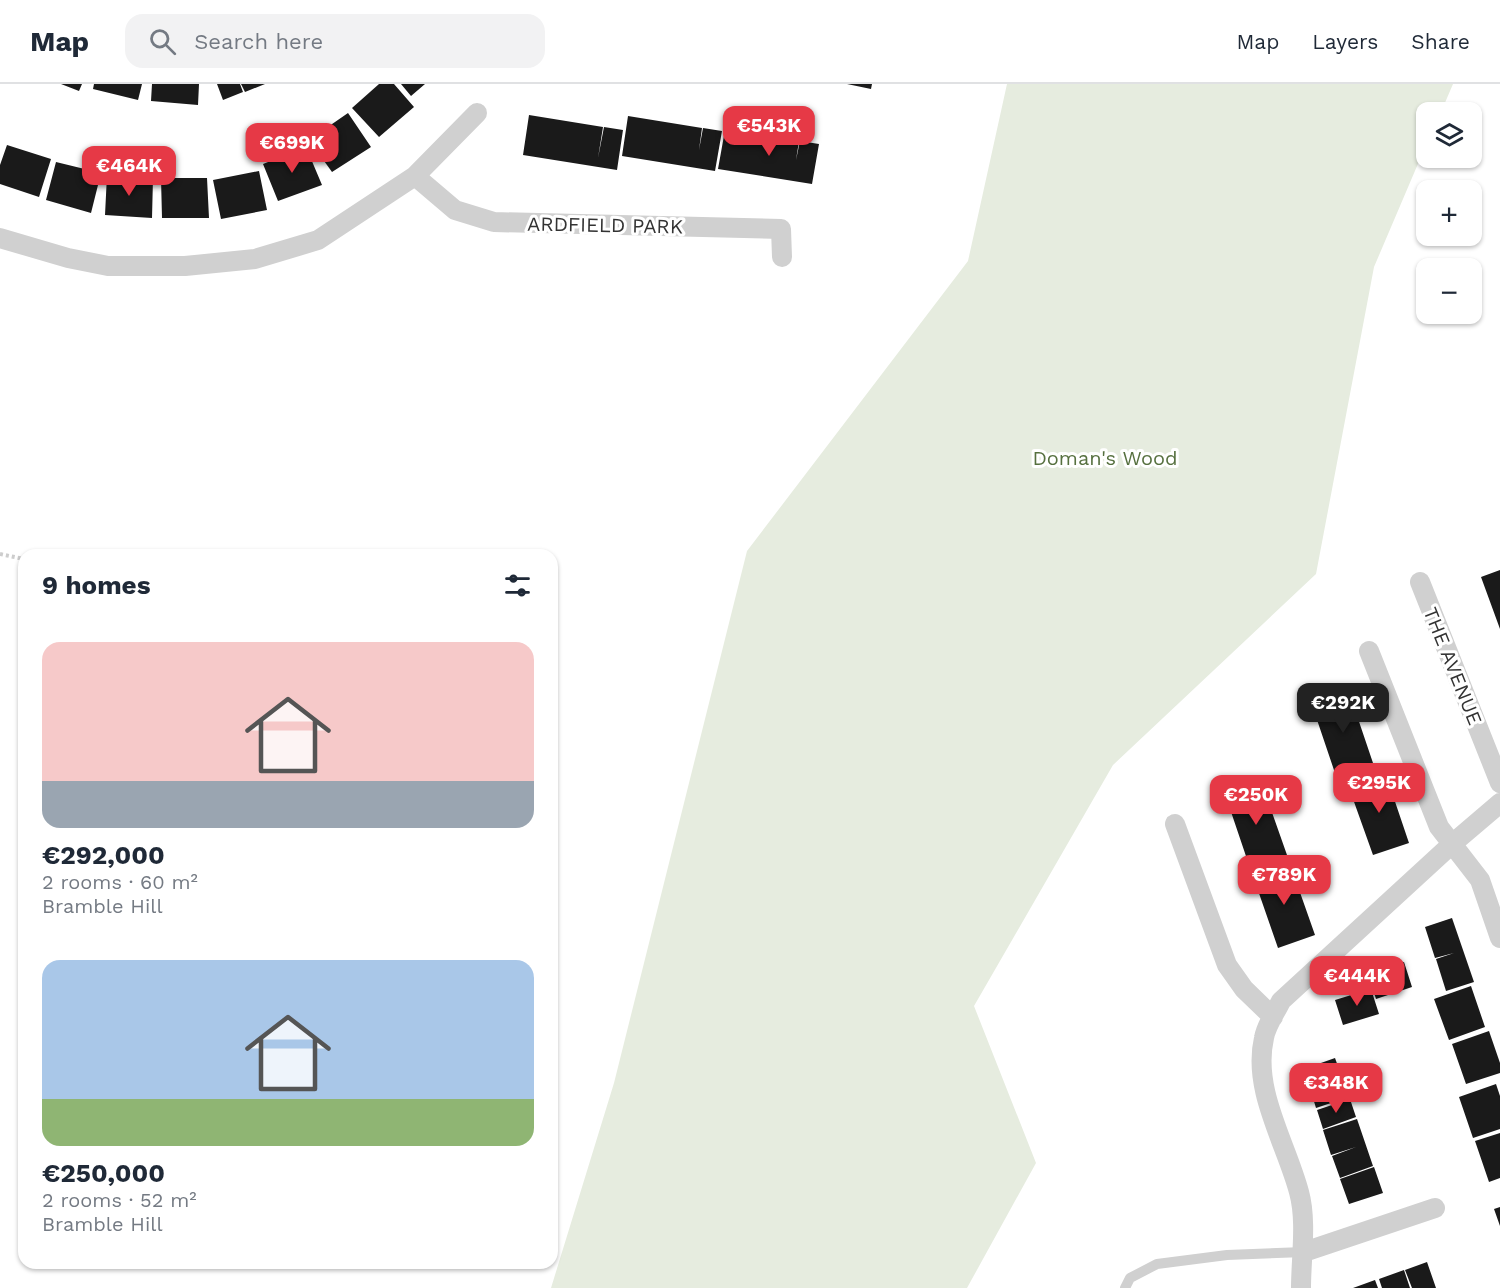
<!DOCTYPE html>
<html lang="en">
<head>
<meta charset="utf-8">
<style>
  body { margin:0; font-family:"Work Sans",sans-serif; background:#f2f2f3; color:#1f2937; height:100vh; display:flex; flex-direction:column; font-size:22px; white-space:nowrap }
  * { box-sizing:border-box; margin:0 }
  p { font-size:20px; color:#747a83 }
  .icon { flex:none; width:33px; height:33px; fill:none; stroke:currentColor; stroke-width:2; stroke-linecap:round; stroke-linejoin:round }
  .map { position:relative; flex:1; overflow:hidden }
  .drawer { position:absolute; left:18px; top:465px; width:540px; height:720px; display:flex; flex-direction:column; background:#fff; border-radius:18px; box-shadow:0 2px 4px #0004 }
  .drawer>* { flex:none }
  .tools { position:absolute; left:1416px; top:18px; display:grid; gap:12px }
  .tools a { display:grid; place-items:center; width:66px; height:66px; border-radius:12px; background:#fff; box-shadow:0 2px 4px #0004; font-size:30px }
  .price { position:absolute; translate:-50% -51px; padding:0 14px; border-radius:12px; background:#e63946; color:#fff; font-size:20px; line-height:39px; filter:drop-shadow(0 2px 3px #0008) }
  .price::after { content:''; position:absolute; left:50%; top:36px; width:18px; height:14px; margin-left:-9px; background:inherit; clip-path:polygon(0 0,100% 0,50% 100%) }
  .price.selected { background:#222; color:#fff }
  ul { padding:0; list-style:none }
  li { display:grid; align-content:center; gap:12px; height:318px; padding:0 24px }
  li span { display:grid; place-items:center; height:186px; border-radius:18px; color:#555 }
  li>.icon { margin-inline-start:auto }
  span .icon { width:108px; height:108px; fill:#fffc; stroke-width:1 }
  li b { font-size:26px }
  h2 { display:flex; justify-content:space-between; align-items:center; height:72px; padding:0 24px; font-size:26px }
  header { display:flex; align-items:center; gap:36px; box-sizing:border-box; height:84px; padding:0 30px; background:#fff; border-bottom:2px solid #e0e1e3 }
  header strong { font-size:28px }
  nav { display:flex; gap:33px; margin-inline-start:auto; font-size:21px }
  .search { width:420px; height:54px; background:#f2f2f3; display:flex; align-items:center; gap:15px; box-sizing:border-box; padding:0 21px; border-radius:18px; color:#747a83; font-size:22px }
  .map>svg:first-child { display:block }
  .green { fill:#e6ecdf }
  .building { fill:#1a1a1a }
  .lines { fill:none; stroke-linecap:round; stroke-linejoin:round }
  .path { stroke:#cdcdcd; stroke-width:4; stroke-dasharray:3 3; stroke-linecap:butt }
  .lane { stroke:#d0d0d0; stroke-width:10 }
  .street { stroke:#d0d0d0; stroke-width:20 }
  .labels { text-anchor:middle; stroke-width:6; stroke-linejoin:round; paint-order:stroke }
  .street-label { font-size:20px; fill:#333; stroke:#fff }
  .park-label { font-size:20px; fill:#56703f; stroke:#fff }
</style>
</head>
<body>
<header>
<strong>Map</strong>
<div class="search"><svg class="icon" aria-label="search" viewBox="0 0 24 24"><circle cx="10" cy="10" r="6"/><path d="M15 15l6 6"/></svg>Search here</div>
<nav><a>Map</a><a>Layers</a><a>Share</a></nav>
</header>
<div class="map">
<svg width="1500" height="1204" viewBox="0 0 1500 1204">
  <rect width="100%" height="100%" fill="#fff"/>
  <path class="green" d="M1007,0H1453L1441,28H1426V61L1374,183L1316,490L1113,681L974,922L1036,1079L967,1204H551L614,999L747,467L968,177Z"/>
  <path class="building" d="M61,0H82L79,7Z
    M94,0H142L138,16L93,5Z
    M152,0H199L198,21L151,17Z
    M217,0H240L243,8L223,16Z
    M241,0H265L245,8Z
    M379,0H394L414,23L379,53L352,24Z
    M401,0H425L411,12Z
    M847,0H872L871,5Z
    M348,29L371,63L332,88L309,56Z
    M529,31L603,43L598,74L604,43L623,46L617,86L523,71Z
    M628,32L702,44L699,66L703,44L722,47L715,87L622,72Z
    M725,46L799,57L796,76L800,57L819,60L812,100L718,85Z
    M7,61L51,75L39,113L0,100V81Z
    M306,63L322,101L278,117L263,80Z
    M56,78L101,89L91,129L46,116Z
    M259,87L267,126L221,135L213,96Z
    M107,91L153,94L152,134L105,131Z
    M161,94H207L209,134H162Z
    M1500,486V545L1481,493Z
    M1349,608L1373,679L1336,692L1312,621Z
    M1385,688L1409,759L1373,771L1348,701Z
    M1262,700L1287,771L1250,784L1226,713Z
    M1290,780L1315,851L1278,864L1253,792Z
    M1452,834L1474,898L1446,907L1436,875L1454,869L1435,874L1425,843Z
    M1404,878L1412,903L1376,915L1368,890Z
    M1471,902L1485,943L1449,956L1434,915Z
    M1371,905L1379,930L1343,941L1335,916Z
    M1489,947L1500,979V989L1466,1000L1452,960Z
    M1335,974L1349,1013L1316,1024L1304,985Z
    M1496,1000L1500,1012V1045L1473,1054L1459,1013Z
    M1350,1015L1356,1033L1323,1045L1317,1026Z
    M1357,1035L1373,1082L1340,1094L1332,1072L1356,1063L1331,1071L1323,1046Z
    M1500,1049V1094L1489,1098L1475,1057Z
    M1374,1083L1383,1109L1349,1120L1340,1095Z
    M1500,1123V1142L1494,1125Z
    M1427,1178L1436,1204H1412L1405,1186Z
    M1404,1186L1410,1204H1382L1379,1195Z
    M1375,1196L1378,1204H1353Z"/>
  <g class="lines">
    <path class="path" d="M0,470L24,475"/>
    <path class="lane" d="M1125,1204L1130,1194L1157,1180L1227,1171L1304,1168"/>
    <path class="street" d="M415,92L455,126L494,138L781,145L782,173
      M0,154L68,174L108,182H185L255,175L318,156L415,92L477,29
      M1420,498L1500,699
      M1369,567L1439,743L1480,796L1500,854
      M1175,740L1227,881L1244,905L1273,933
      M1304,1168L1435,1124
      M1301,1204C1301,1174 1307,1137 1299,1108C1286,1059 1252,1006 1264,954C1266,941 1276,928 1281,917L1452,760L1500,719"/>
  </g>
  <g class="labels">
    <g class="street-label">
      <text transform="translate(605 141) rotate(1)" y="7">ARDFIELD PARK</text>
      <text transform="translate(1453 582) rotate(68)" y="7">THE AVENUE</text>
    </g>
    <g class="park-label">
      <text x="1105" y="381">Doman's Wood</text>
    </g>
  </g>
</svg>
<div class="tools">
<a><svg class="icon" aria-label="layers" viewBox="0 0 24 24"><path d="M12 4l9 5-9 5-9-5zM3 14l9 5 9-5"/></svg></a>
<a>+</a>
<a>−</a>
</div>
<b class="price" style="left:769px;top:73px">€543K</b>
<b class="price" style="left:292px;top:90px">€699K</b>
<b class="price" style="left:129px;top:113px">€464K</b>
<b class="price selected" style="left:1343px;top:650px">€292K</b>
<b class="price" style="left:1379px;top:730px">€295K</b>
<b class="price" style="left:1256px;top:742px">€250K</b>
<b class="price" style="left:1284px;top:822px">€789K</b>
<b class="price" style="left:1357px;top:923px">€444K</b>
<b class="price" style="left:1336px;top:1030px">€348K</b>
<section class="drawer">
<h2>9 homes<svg class="icon" aria-label="filters" viewBox="0 0 24 24"><path d="M4 7h16M4 17h16"/><circle cx="9" cy="7" r="2"/><circle cx="15" cy="17" r="2"/></svg></h2>
<ul>
<li><span style="background:linear-gradient(#f6c9c9 75%,#9aa5b1 0)"><svg class="icon" aria-label="home" viewBox="0 0 24 24"><path d="M3 11l9-7 9 7M6 9v11h12V9"/></svg></span><div><b>€292,000</b><p>2 rooms · 60 m²</p><p>Bramble Hill</p></div></li>
<li><span style="background:linear-gradient(#a9c7e8 75%,#8fb573 0)"><svg class="icon" aria-label="home" viewBox="0 0 24 24"><path d="M3 11l9-7 9 7M6 9v11h12V9"/></svg></span><div><b>€250,000</b><p>2 rooms · 52 m²</p><p>Bramble Hill</p></div></li>
</ul>
</section>
</div>
</body>
</html>
